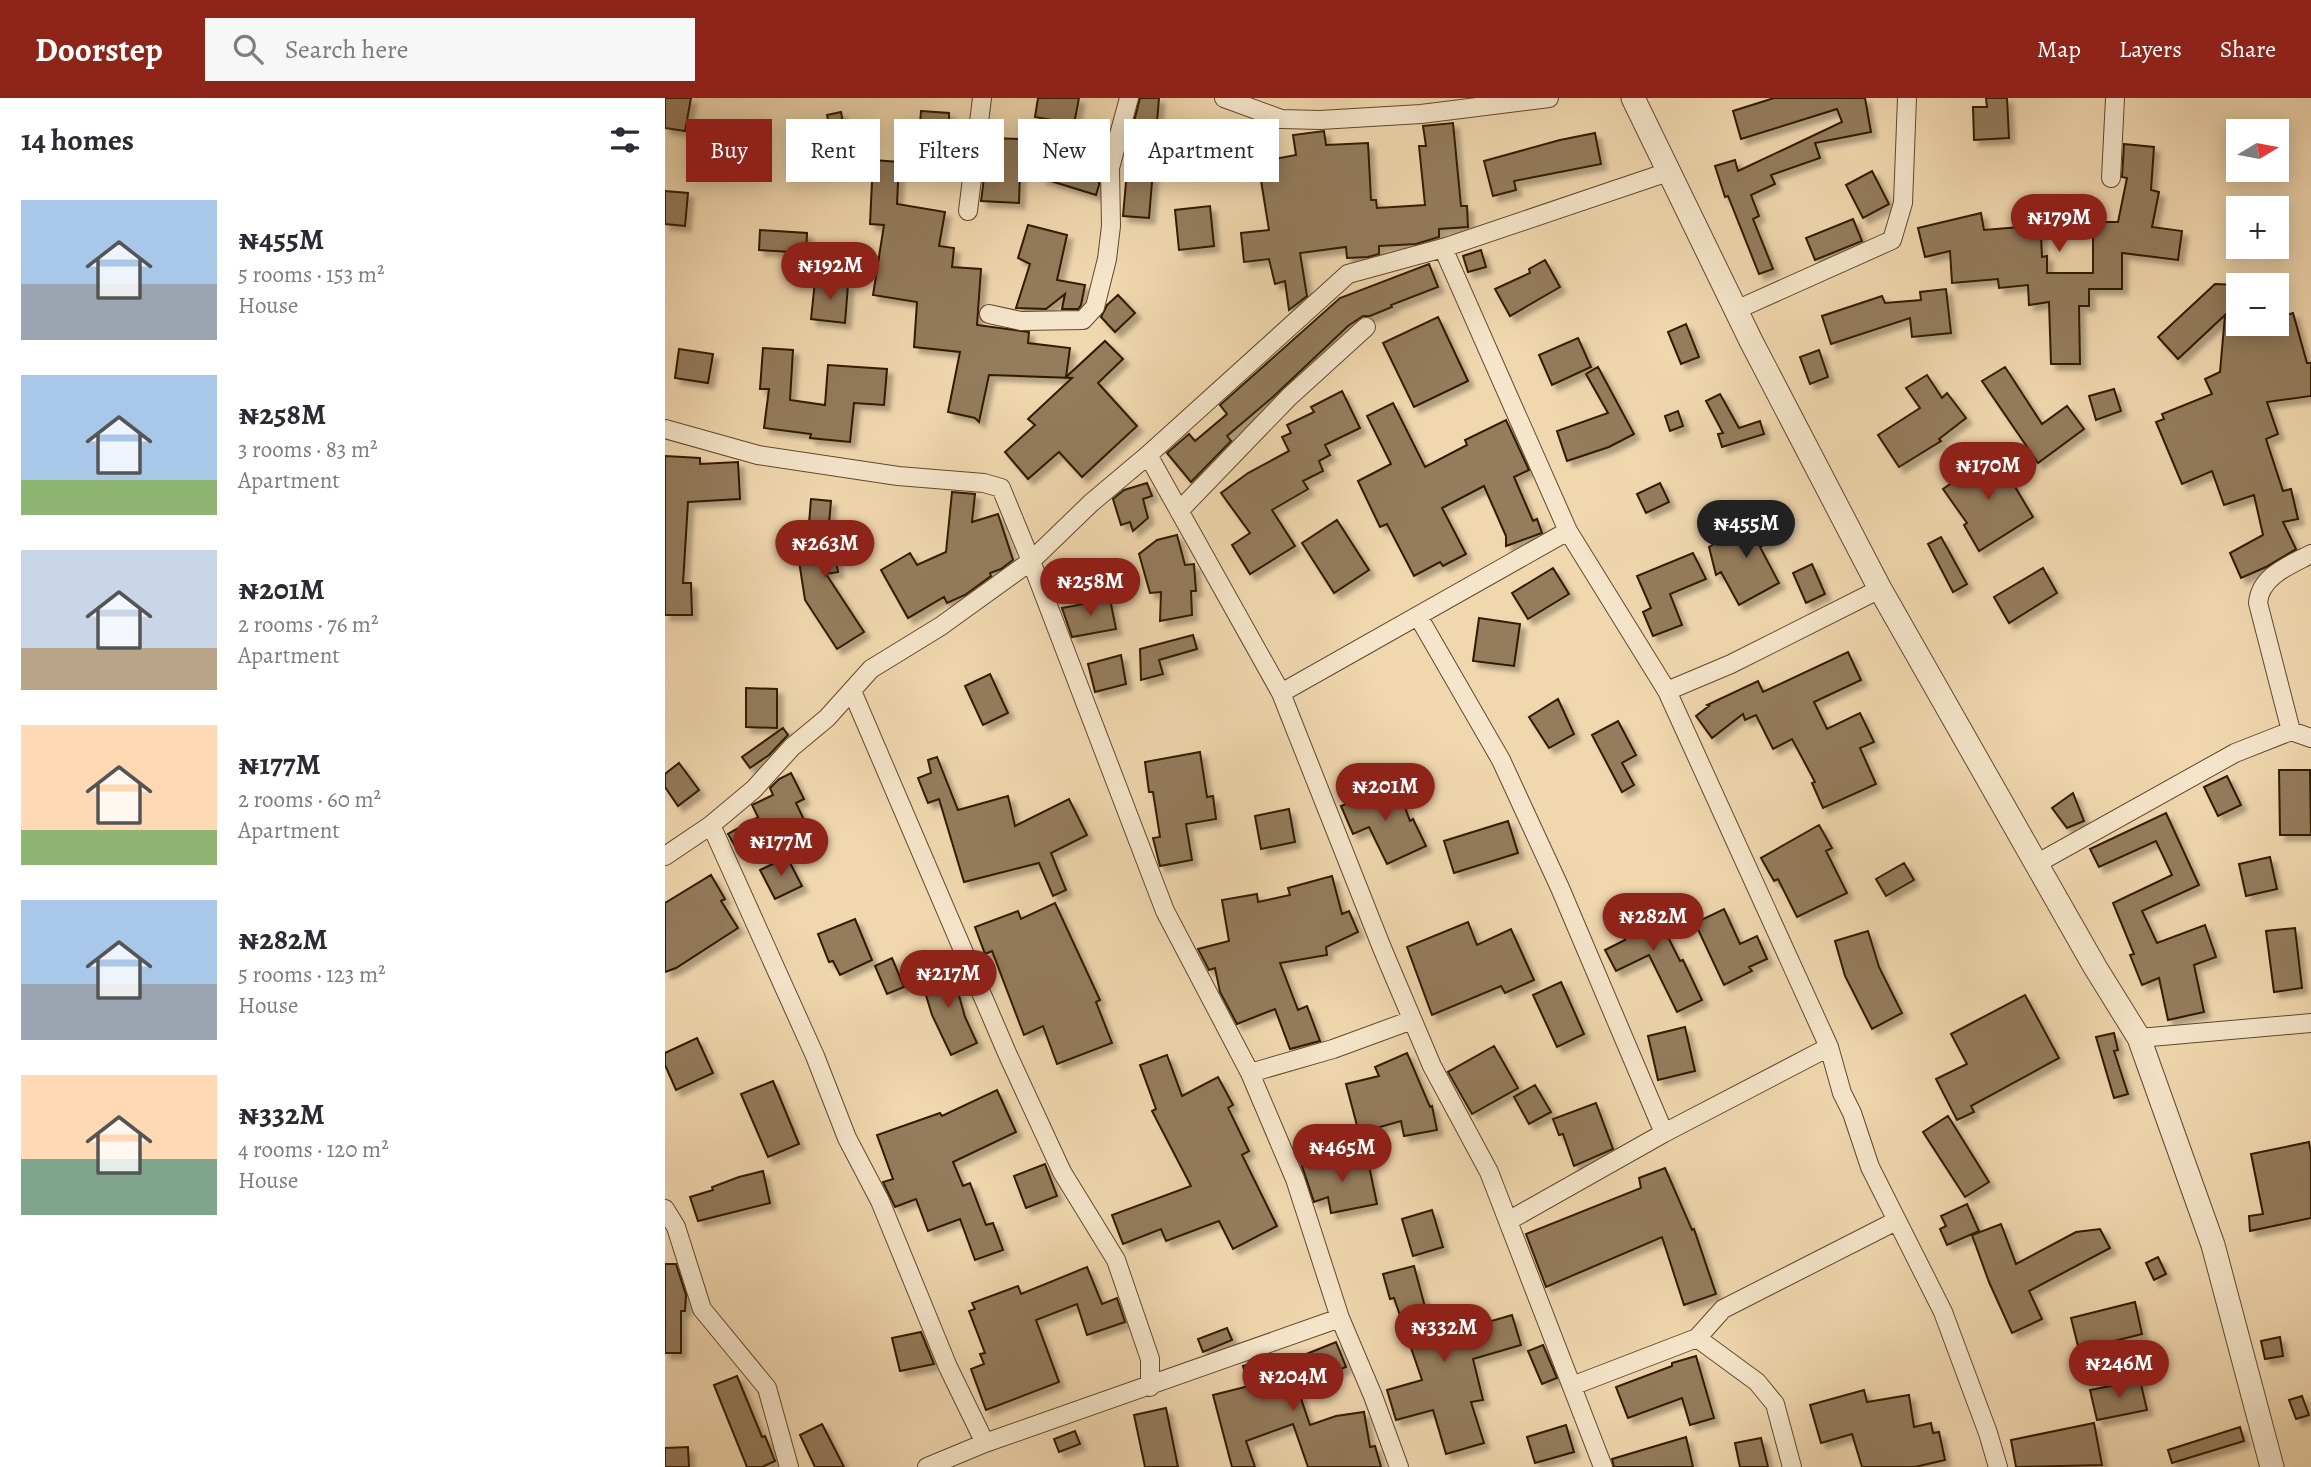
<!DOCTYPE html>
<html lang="en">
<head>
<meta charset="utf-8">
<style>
  body { margin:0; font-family:Alegreya,serif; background:#f7f7f7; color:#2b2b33; height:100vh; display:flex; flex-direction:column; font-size:26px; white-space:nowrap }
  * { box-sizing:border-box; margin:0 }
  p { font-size:23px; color:#7c7c81 }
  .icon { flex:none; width:38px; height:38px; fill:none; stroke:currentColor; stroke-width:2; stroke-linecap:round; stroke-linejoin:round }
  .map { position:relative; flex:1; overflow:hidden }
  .panel { display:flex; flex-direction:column; background:#fff; width:665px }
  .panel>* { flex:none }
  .banner { position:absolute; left:21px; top:21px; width:665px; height:63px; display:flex; gap:14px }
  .needle { width:46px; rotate:80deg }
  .fabs { position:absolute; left:1561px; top:21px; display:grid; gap:14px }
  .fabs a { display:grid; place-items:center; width:63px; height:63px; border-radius:0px; background:#fff; box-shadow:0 4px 18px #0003; font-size:35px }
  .price { position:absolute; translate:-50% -60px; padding:0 16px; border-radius:24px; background:#8f2418; color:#fff; font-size:23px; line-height:46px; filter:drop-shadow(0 2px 4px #0008) }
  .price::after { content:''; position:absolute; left:50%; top:42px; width:21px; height:16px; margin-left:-10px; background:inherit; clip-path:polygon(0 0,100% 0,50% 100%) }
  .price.selected { background:#222; color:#fff }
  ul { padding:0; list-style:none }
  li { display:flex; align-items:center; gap:21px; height:175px; padding:0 21px }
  li span { display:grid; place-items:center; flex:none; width:196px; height:140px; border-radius:0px; color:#555 }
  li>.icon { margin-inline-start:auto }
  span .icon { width:84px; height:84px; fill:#fffc; stroke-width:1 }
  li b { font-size:30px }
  h2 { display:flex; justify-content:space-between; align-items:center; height:84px; padding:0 21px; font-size:30px }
  .pill { padding:0 24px; border-radius:0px; background:#fff; box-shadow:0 4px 18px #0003; font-size:24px; line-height:63px }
  .pill.selected { background:#8f2418; color:#fff }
  header { display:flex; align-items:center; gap:42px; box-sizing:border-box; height:98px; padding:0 35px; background:#8f2418; color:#fff }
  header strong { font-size:33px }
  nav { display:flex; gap:38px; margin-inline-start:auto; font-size:24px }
  .search { width:490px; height:63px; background:#f7f7f7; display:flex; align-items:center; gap:18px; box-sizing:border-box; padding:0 24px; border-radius:0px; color:#7c7c81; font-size:26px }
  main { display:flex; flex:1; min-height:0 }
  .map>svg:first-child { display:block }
  .building { fill:#947c5b; stroke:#301a01; stroke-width:2; filter:url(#shadow) }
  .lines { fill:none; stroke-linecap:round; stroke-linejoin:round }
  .minor-casing { stroke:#60492c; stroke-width:20 }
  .tertiary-casing { stroke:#60492c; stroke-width:25 }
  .minor { stroke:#f5e5ca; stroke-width:18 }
  .tertiary { stroke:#f5e5ca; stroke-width:23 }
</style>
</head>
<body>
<header>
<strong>Doorstep</strong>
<div class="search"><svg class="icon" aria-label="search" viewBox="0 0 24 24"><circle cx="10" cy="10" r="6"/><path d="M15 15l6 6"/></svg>Search here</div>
<nav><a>Map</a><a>Layers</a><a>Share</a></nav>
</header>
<main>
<section class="panel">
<h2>14 homes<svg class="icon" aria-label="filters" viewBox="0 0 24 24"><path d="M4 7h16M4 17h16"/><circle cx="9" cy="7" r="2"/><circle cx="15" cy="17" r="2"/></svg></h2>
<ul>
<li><span style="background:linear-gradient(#a9c7e8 60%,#9aa5b1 0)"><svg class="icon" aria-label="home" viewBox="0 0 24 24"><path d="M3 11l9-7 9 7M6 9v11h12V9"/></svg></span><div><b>₦455M</b><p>5 rooms · 153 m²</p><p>House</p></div></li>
<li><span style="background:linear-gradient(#a9c7e8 75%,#8fb573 0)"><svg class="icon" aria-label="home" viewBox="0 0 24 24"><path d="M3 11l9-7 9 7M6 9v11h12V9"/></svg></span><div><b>₦258M</b><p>3 rooms · 83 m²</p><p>Apartment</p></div></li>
<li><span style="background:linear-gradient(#c9d6e8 70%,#b9a48a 0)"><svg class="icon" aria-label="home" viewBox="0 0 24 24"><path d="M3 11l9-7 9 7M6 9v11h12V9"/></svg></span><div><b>₦201M</b><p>2 rooms · 76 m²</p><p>Apartment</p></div></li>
<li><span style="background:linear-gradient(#ffd9b3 75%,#8fb573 0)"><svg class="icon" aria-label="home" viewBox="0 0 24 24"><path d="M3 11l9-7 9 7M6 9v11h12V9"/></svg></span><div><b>₦177M</b><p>2 rooms · 60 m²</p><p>Apartment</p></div></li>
<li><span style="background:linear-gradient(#a9c7e8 60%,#9aa5b1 0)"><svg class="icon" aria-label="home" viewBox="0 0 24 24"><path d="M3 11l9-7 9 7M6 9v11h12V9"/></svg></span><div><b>₦282M</b><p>5 rooms · 123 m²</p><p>House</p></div></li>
<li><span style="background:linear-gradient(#ffd9b3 60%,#7fa58c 0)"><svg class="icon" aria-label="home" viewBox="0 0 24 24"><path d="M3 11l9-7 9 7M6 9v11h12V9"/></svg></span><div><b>₦332M</b><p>4 rooms · 120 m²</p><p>House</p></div></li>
</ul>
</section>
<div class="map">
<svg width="1646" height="1369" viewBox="0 0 1646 1369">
  <defs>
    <filter id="shadow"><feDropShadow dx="5.5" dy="5.5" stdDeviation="2" flood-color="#0004"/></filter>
  </defs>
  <rect width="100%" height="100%" fill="#f0d7ae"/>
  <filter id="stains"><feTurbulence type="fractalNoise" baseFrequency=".00286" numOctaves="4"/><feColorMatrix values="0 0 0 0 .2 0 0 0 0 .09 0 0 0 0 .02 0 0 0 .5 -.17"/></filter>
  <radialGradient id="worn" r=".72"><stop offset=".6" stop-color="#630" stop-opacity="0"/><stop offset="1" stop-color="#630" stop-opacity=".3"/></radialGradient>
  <path class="building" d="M0,0H26L20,33L0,30Z
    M373,0H414L409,26L370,19Z
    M475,0H494L484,120L458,118L465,39Z
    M1109,0H1200L1206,34L1150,45L1155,60L1106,77L1110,86L1086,97L1094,118L1088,121L1108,171L1094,176L1063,98L1060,99L1050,68L1070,62L1073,73L1177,24L1172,11L1076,41L1068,13Z
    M1321,0H1342L1344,40L1309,42L1308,9H1322Z
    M256,13L284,15V25L290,24L289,44L286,48L285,57L253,55Z
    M176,14L179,29L165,32L162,17Z
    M788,25L796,108H802L803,129L774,131V139L751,146L714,148V156L703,159L682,160L681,149L635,155L642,198L624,212L620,183L610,186L604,161L579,164L576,135L604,132L593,64L631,57L628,37L659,33L661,47L703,45L706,102H711L712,110L760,107L754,48H761L758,28Z
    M501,31L525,33L522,68L505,67Z
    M930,35L936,66L849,83L851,92L828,98L819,63L895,42Z
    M324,40L356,41L354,105L316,103Z
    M1459,46L1489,49L1486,92L1494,94L1487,129L1517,133L1513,162L1457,155V191H1424V208H1414L1415,266H1386L1384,204L1364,207L1363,187L1334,190L1333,181L1287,185L1285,153L1260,159L1253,130L1316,115L1319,132L1355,129L1354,117L1375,116L1377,159L1382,158V175H1428V124H1453L1462,80L1457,79Z
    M384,53L434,68V87L431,97L376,80Z
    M208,62L234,64L232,106L280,114L274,148L289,150L287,169L316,171L312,227L364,234L363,245L405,250L401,279L440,243L458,261L433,285L472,328L417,379L394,354L363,381L340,354L370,327L363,321L407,280L324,277L314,324L310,320L283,314L295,254L249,249L252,204L208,197L219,127L205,126Z
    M1207,73L1224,106L1198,120L1181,87Z
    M0,93L23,95L20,128L0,126Z
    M545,108L549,148L514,152L510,112Z
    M1188,121L1197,143L1150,162L1141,140Z
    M363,127L402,137L392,182L420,187L416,207L413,211H397L400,196L381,211L351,210L365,166L353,160Z
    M95,132L142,135L141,155L94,152Z
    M816,152L821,169L803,174L798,158Z
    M880,162L895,189L845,218L830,191L865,175L864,171Z
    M764,166L773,189L726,207L727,209L705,218H698L683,228L609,298L562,338L566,343L526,384L502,355L524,336L530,343L562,316L555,307L675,200Z
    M150,183L183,187L180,225L146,221Z
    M1550,186L1573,187V226H1612V220L1628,215L1642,265H1646V298L1602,304L1613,336L1601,341L1618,393L1626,391L1633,421L1618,424L1631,451L1601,469L1576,480L1565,455L1598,437L1589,397L1559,407L1547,373L1517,386L1491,324L1499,321L1497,316L1547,296L1540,281L1555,274L1560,217L1513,261L1493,239Z
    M1281,191L1286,235L1247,239L1245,220L1166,246L1157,218L1217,198L1220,205L1256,202L1255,194Z
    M453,197L470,215L450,234L436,219L442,207Z
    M773,219L803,283L749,309L718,245Z
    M1021,226L1034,259L1016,266L1003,234Z
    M913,240L926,269L887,287L874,257Z
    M98,250L128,252L125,302L160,307L163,267L222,271L219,307L189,305L185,344L145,340L146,336L99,330L104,291H95Z
    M14,251L48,256L43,285L10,280Z
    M1154,252L1163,279L1145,286L1135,259Z
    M933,269L969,336L944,349L902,363L892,333L943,315L921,276Z
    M1340,269L1377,326L1402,308L1419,331L1373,365L1317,283Z
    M1262,277L1277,300L1282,295L1301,320L1274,341L1276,343L1234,369L1213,337L1255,310L1241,290Z
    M1449,291L1456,313L1431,322L1424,298Z
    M677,293L695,330L660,347L665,357L654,363L658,373L638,383L643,391L607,412L630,448L585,476L567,447L585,435L556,395L583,375L624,353L617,339L626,335L622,327L649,314L646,309Z
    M1055,296L1074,330L1095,323L1099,336L1057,349L1053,336L1058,335L1041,303Z
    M728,305L760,369L802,347L800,342L841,322L864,372L849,379L868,423L872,421L877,435L841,448V438L819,388L777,410L801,456L778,468L775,464L749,478L722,426L715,429L693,383L726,366L702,318Z
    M1013,313L1018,328L1005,333L1000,318Z
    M1331,354L1346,375L1343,377L1368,419L1314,453L1299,427L1302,425L1278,391Z
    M0,358L35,360V366L73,364L75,401L23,404L18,485H26L27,517H0Z
    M482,385L487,398L478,401L483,420L468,433L465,424L456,427L448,401L459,392Z
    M995,385L1004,404L981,415L972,396Z
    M287,394L310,396L307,424L333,416L348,462L336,471L325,475L326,478L300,497L282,505L279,499L243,520L216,472L245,455L252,467L281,454Z
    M146,401L166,403L161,459L170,458L173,474L161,476L199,534L172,551L140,502L134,463L141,462Z
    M1103,416L1115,438L1095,449L1114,485L1074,507L1056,474L1051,477L1044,449Z
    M672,422L704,472L669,495L637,445Z
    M512,437L520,467L529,466L531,493H526L527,517L495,523L496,494L485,495L474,456L492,442Z
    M1276,439L1302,486L1288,494L1263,446Z
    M1028,455L1041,481L1005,496L1017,527L988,538L978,514L986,510L972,478Z
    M1147,466L1160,496L1141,505L1128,475Z
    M888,470L904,496L863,521L847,495Z
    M1378,470L1392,495L1344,525L1329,499Z
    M445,501L451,531L407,539L397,510Z
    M814,520L855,526L849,568L808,563Z
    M528,537L532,551L494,562L498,576L476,582L475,551Z
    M1183,554L1196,582L1149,604L1162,631L1195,615L1209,644L1195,650L1211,686L1158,710L1147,685L1150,684L1127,641L1108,651L1091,617L1080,622L1078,616L1047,640L1031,618L1044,608L1042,607L1093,583L1098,594Z
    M456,557L461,586L430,594L423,566Z
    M325,576L343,615L318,627L300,588Z
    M81,590L112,591V630L81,629Z
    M893,601L909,636L884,650L864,619Z
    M953,623L971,657L957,665L969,687L957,694L927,637Z
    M118,630L123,637L104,657L85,670L77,659Z
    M535,654L542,699L548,698L551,721L521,726L527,762L495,768L488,740L495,739L488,694H484L480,664Z
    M272,659L293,712L343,698L350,728L404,701L422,737L386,755L401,792L388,798L374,765L299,784L274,701L263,705L253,680L266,675L263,662Z
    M14,665L34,692L13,708L0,689V676Z
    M1614,672H1645L1646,737H1615Z
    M126,675L139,701L131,705L149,743L118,758L105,731L71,750L63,736L93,719L87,707L108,697L105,690L114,681Z
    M1562,678L1576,707L1553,718L1539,689Z
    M731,685L745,723L748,721L761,748L722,766L704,729L688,736L676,708Z
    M1408,695L1419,723L1402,730L1387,710Z
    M624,711L630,744L596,751L590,718Z
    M1501,715L1534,787L1477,813L1492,845L1540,827L1551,859L1529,867L1539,914L1503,922L1494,880L1477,887L1465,857L1469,856L1448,805L1507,777L1491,743L1434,769L1425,751Z
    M843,723L853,755L789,775L779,743Z
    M1154,727L1167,750L1161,753L1182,795L1132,819L1113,781L1109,783L1096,760Z
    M122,759L137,788L110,801L95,772Z
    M1605,759L1612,791L1581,798L1574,766Z
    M1239,765L1249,782L1221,798L1211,781Z
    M46,777L60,801L56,803L73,830L11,870L0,874V805Z
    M667,778L677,816L684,813L693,834L661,849L662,857L615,865L633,912L642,908L655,943L625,951L610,911L572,926L555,894L550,870L544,872L533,851L564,843L557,802L592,796L593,804L625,797L623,790Z
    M985,802L993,826L996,825L1015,863L1018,862L1037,902L1012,914L984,857L951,873L940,852L960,842L951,812Z
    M390,805L435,902L431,904L447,945L392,966L378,928L359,937L327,853L320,856L310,829L353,813L356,821Z
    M1059,811L1075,846L1092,838L1102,861L1084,869L1087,873L1059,887L1030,825Z
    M190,821L207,862L175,877L168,863L164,864L153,836Z
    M803,824L812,847L846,831L869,882L840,895L836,888L767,917L742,849Z
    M1630,830L1637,890L1609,894L1601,833Z
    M1203,833L1214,869L1237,915L1207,931L1180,878L1170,843Z
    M227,860L239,889L222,896L210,868Z
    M286,869L300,919L312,945L286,957L267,917L255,878Z
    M896,884L919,936L892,949L868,897Z
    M1360,897L1394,960L1306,1008L1309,1014L1292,1022L1271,981L1302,966L1286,936Z
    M1020,929L1030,973L993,982L983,938Z
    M1449,935L1453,952L1449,953L1463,996L1449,1000L1431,939Z
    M32,940L48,975L11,992L0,967V955Z
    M829,948L853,990L807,1016L783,974Z
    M742,955L765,1009L767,1008L772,1032L739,1038L736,1023L694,1035L681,986L714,978L710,969Z
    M502,957L517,998L553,979L568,1007L563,1010L584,1053L577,1057L612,1128L568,1151L554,1123L501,1143L496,1131L458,1146L447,1117L526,1088L487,1013L491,1011L475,967Z
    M108,983L134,1046L103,1059L76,996Z
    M870,987L886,1014L864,1026L849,999Z
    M332,992L351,1034L288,1064L298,1088L305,1085L321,1127L328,1125L338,1152L310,1162L295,1121L263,1133L251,1101L230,1109L218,1084L228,1081L212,1037L275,1015L277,1018Z
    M931,1005L948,1051L909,1068L898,1036L894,1037L888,1021Z
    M1283,1018L1324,1084L1300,1099L1258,1034Z
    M1644,1044L1646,1055V1120L1585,1133L1584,1118L1598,1116L1586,1056Z
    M702,1058L712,1106L666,1115L663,1099L649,1104L636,1065L641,1063L643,1068Z
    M380,1066L392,1098L361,1110L349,1078Z
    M1000,1070L1027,1132L1029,1131L1051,1196L1019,1207L997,1139L881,1189L861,1136L976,1090L974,1080Z
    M98,1073L105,1105L33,1123L25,1099L48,1092L47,1089L74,1079Z
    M1302,1106L1314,1133L1282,1147L1275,1131L1281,1128L1276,1118Z
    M767,1112L778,1149L748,1158L737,1121Z
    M1336,1126L1351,1166L1411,1134L1435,1131L1445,1150L1364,1193L1377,1221L1347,1235L1324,1184L1307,1137Z
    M1493,1159L1501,1176L1489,1182L1481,1165Z
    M0,1166H11L21,1197L20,1213H16V1255H0Z
    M749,1168L760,1209L764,1207L775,1238L847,1217L856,1247L808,1261L818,1302L806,1304L819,1345L781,1356L768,1312L731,1322L722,1292L757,1282L729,1200L725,1201L718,1176Z
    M422,1169L437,1206L452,1200L460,1224L422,1237L412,1206L371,1222L394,1284L321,1312L306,1271L319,1266L315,1256L320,1255L304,1213L310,1211L307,1205L353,1188L356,1196Z
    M1470,1204L1477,1236L1414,1252L1406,1220Z
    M562,1230L567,1242L538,1254L533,1241Z
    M256,1234L269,1266L235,1273L227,1240Z
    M1615,1239L1618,1258L1600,1261L1596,1243Z
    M671,1244L681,1269L632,1289L645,1327L671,1318L699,1314L705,1349L710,1348L716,1369H643L628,1326L581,1343L590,1369H567L548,1297L584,1288L578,1268L618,1258L619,1265Z
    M878,1247L892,1280L877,1286L863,1253Z
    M1031,1258L1049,1320L1025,1327L1017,1300L963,1320L951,1289L1007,1268V1265Z
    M72,1278L97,1339L100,1338L110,1363L97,1369H82L49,1287Z
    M1475,1282L1482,1312L1432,1322L1425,1292Z
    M1199,1292L1202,1304L1244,1297L1249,1329L1266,1325L1268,1335L1274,1334L1280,1362L1250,1369H1197L1187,1336L1156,1345L1145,1307Z
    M1637,1298L1644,1317L1631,1321L1624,1302Z
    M501,1310L513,1369H480L469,1317Z
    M1429,1325L1437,1367L1351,1369L1346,1342Z
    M157,1326L179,1369H150L135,1337Z
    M901,1327L909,1354L870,1365L862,1339Z
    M1575,1329L1579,1343L1507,1365L1503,1352Z
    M410,1333L415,1346L394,1354L389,1341Z
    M1021,1339L1028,1369H949L947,1361Z
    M1096,1340L1103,1369H1075L1070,1345Z
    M23,1349L24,1369H0V1350Z"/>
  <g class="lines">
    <g class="minor-casing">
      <path id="minor" d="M559,0L616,21L655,22L756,16L884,0
        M1446,80L1450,0
        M303,113L317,0
        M778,150L903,433L1002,593L1066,566L1215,491
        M1071,212L1227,142L1238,105L1242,0
        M324,216L356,223L418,222L430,209L442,161L446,128L445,70L464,0
        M0,331L93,357L233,378L319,385L336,390L366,463L500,813L585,975L630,1081L675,1220L708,1298L734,1369
        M483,357L616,595L717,850L767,968L824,1074L938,1369
        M514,413L624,299L701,229
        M753,518L836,662L895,790L999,1035
        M187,593L342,955L397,1074L451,1162L485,1261V1289
        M1002,593L1164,949L1177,995L1187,1015L1205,1069L1278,1214L1323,1335L1333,1369
        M616,595L903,433
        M1626,633L1593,505C1595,478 1625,467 1646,456
        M46,727L150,958L182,1040L215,1103L283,1269L320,1345
        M0,758L46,727L89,691L127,649L162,620L206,571L276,528L366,463L426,405L483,357L683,176L778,150L1003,74
        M1371,766L1570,655L1626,633L1646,640
        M1474,940L1646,925
        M585,975L668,951L747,922
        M0,1111L11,1129L37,1211L102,1290L124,1369
        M843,1123L999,1035L1164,949
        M1032,1240L1092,1284L1110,1306L1127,1369
        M907,1288L1032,1240L1058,1211L1231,1123
        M262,1369L320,1345L675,1220"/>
    </g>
    <g class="tertiary-casing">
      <path id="tertiary" d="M968,0L1086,243L1215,491L1430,869L1474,940L1548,1147L1607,1369"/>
    </g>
    <use href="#minor" class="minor"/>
    <use href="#tertiary" class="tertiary"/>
  </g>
  <rect width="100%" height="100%" filter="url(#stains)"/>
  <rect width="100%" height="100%" fill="url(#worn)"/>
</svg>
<div class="fabs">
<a><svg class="needle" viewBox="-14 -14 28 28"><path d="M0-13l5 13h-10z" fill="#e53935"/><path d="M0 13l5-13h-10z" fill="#7c7c81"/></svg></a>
<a>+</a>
<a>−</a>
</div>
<b class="price" style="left:1394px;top:156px">₦179M</b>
<b class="price" style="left:165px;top:204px">₦192M</b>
<b class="price" style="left:1323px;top:404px">₦170M</b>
<b class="price selected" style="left:1081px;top:462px">₦455M</b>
<b class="price" style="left:160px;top:482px">₦263M</b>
<b class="price" style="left:425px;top:520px">₦258M</b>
<b class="price" style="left:720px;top:725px">₦201M</b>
<b class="price" style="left:116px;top:780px">₦177M</b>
<b class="price" style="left:988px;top:855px">₦282M</b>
<b class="price" style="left:283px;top:912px">₦217M</b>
<b class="price" style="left:677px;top:1086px">₦465M</b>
<b class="price" style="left:779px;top:1266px">₦332M</b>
<b class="price" style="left:1454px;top:1302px">₦246M</b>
<b class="price" style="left:628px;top:1315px">₦204M</b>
<div class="banner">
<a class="pill selected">Buy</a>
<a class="pill">Rent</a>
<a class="pill">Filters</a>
<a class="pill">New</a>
<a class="pill">Apartment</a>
</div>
</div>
</main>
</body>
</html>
